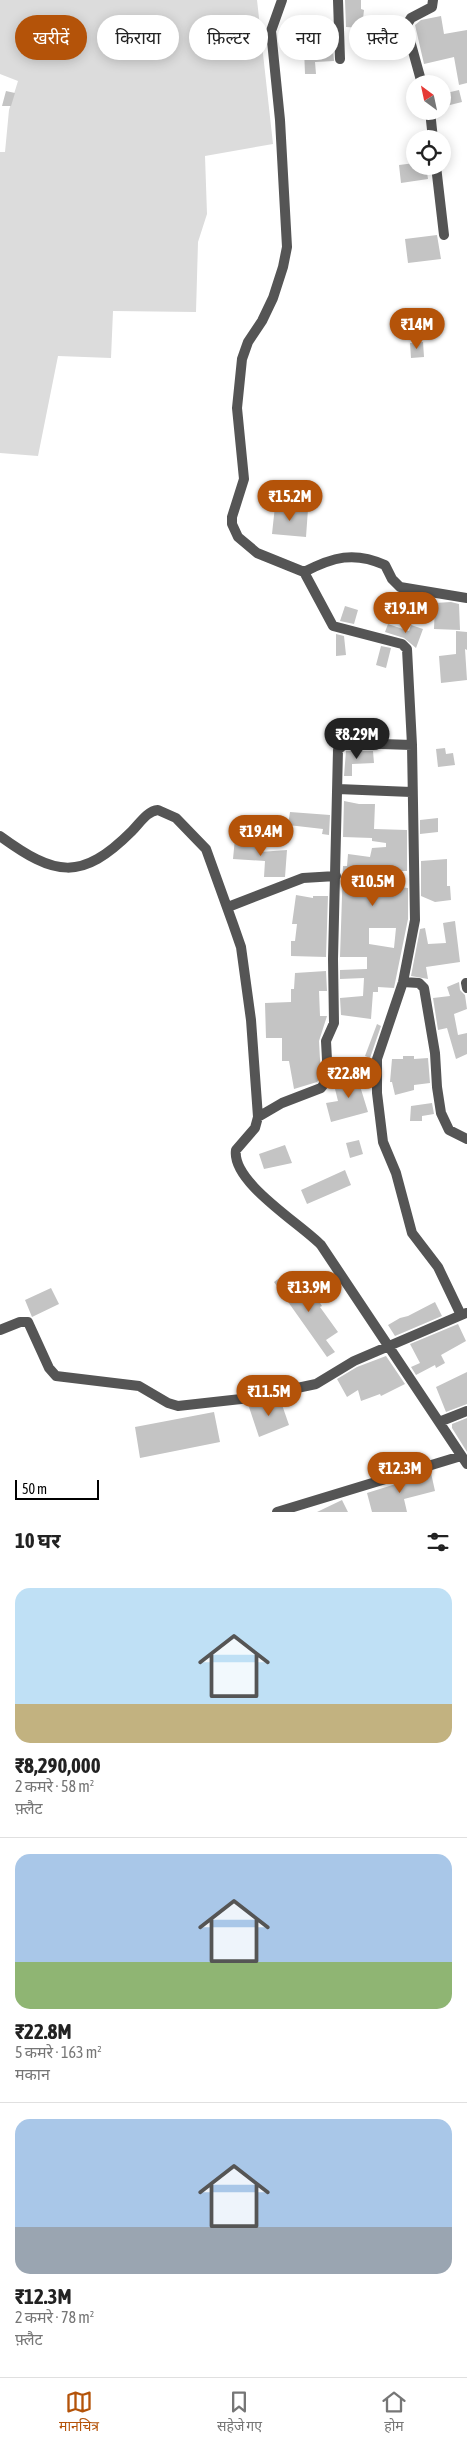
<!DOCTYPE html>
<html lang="hi">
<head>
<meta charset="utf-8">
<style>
  body { margin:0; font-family:"Asap Condensed","Noto Sans Devanagari",sans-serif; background:#f2f2f2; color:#222; height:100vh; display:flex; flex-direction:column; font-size:19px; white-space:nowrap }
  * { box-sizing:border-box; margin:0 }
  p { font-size:16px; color:#767676 }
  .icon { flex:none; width:28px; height:28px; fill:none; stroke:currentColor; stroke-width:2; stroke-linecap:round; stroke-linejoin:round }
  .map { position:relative; height:1512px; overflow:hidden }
  .panel { display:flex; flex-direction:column; background:#fff; flex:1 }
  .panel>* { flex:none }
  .top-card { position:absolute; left:15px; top:15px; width:438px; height:45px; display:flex; gap:10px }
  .needle { width:32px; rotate:327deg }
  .controls { position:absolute; left:406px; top:75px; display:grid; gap:10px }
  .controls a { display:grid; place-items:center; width:45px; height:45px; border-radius:50%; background:#fff; box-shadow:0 2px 12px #0003; font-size:25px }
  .scale { position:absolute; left:15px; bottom:12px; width:84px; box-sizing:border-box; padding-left:5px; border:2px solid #000; border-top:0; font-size:14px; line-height:18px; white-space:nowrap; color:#000; -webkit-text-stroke:4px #fff; paint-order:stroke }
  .price { position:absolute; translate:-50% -42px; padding:0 11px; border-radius:18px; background:#b45309; color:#fff; font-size:16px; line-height:32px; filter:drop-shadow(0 1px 2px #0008) }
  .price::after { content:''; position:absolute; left:50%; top:30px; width:15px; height:11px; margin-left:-8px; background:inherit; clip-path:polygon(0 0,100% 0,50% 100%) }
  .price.selected { background:#222; color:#fff }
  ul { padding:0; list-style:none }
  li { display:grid; align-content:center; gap:10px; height:265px; padding:0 15px }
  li+li { border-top:1px solid #e0e0e0 }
  li span { display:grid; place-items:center; height:155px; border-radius:15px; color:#555 }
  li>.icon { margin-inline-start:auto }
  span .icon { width:90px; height:90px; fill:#fffc; stroke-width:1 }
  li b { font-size:21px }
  h2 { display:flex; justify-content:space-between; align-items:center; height:60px; padding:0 15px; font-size:21px }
  .tag { padding:0 18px; border-radius:22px; background:#fff; box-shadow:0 2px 12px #0003; font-size:18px; line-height:45px }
  .tag.selected { background:#b45309; color:#fff }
  .menu { display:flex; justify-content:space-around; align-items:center; height:70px; border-top:1px solid #e0e0e0; background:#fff; font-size:14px; color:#767676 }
  .menu a { display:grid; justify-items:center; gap:2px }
  .menu .selected { color:#b45309 }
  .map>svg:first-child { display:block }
  .green { fill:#dcdcdc }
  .building { fill:#c4c4c4; fill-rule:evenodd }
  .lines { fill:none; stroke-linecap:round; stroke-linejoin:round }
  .minor { stroke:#555; stroke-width:10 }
</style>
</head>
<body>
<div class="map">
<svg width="467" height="1512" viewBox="0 0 467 1512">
  <rect width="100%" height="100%" fill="#fff"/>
  <path class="green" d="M0,0H257L273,144L205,156L207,214L198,242L196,312L113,311L111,358L58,356L38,456L0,453V152H5L9,110L18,81L0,74Z"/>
  <path class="building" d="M345,0H361V9L364,10L362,28L346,27Z
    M441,16L444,34L467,30V83L459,85L454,57L424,64L415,25L421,20Z
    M332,35L334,61L315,62L316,74H305L304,48L316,47L315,36Z
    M459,90L462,102L442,107V94Z
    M6,91L15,93L11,106H2Z
    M415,163V166H426L428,179L401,183L399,165Z
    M437,235L441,259L408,263L405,239Z
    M423,342L424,357L411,358L410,343Z
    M275,506L308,509L306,537L272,534Z
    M451,602L459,604L460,630L434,629L435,603Z
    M345,606L358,610L354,624L340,621Z
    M388,624L409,631L411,625L423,629L416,648L404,638L385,632Z
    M456,631L467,632V650L465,649L467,680L441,683L439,656L456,654Z
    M336,634L344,636L346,655L336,656Z
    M381,646L391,648L386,668L376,665Z
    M445,748L446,754L453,753L455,765L438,767L436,749Z
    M346,751H373L374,763L352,764V776H344Z
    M344,801L359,804H375L374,829L407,830V871H401L399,887L408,888V919L394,988L378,987V992H373L371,1019L341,1015L340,998L363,996L364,978L340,979V970L367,969V957H340L343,866H347L348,854L370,857L372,848L386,847V843L372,841V838L343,837ZM369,928H396L394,948L369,944Z
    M290,812L330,815L329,835L322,834L323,829L288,825Z
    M438,818V832L420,834V820Z
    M235,838L261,840L260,852L287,850L285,877H264L265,861L233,859Z
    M447,859V886H450L451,900L435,902L421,896V861Z
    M296,895L313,898V896H328L326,957L291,956V941H295L297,924H292Z
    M455,921L460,962L426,967L428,979L411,976L420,929L425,928L428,944L446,943L443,923Z
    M326,971L327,991H319L320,1016H327L319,1041L321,1077L317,1082L294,1089L289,1061H282V1038H266L265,1003L291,1002V989H294L295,973Z
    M459,982L460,990L465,995L467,1009L454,1014L458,1035L467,1033V1054L456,1059L447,1028L438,1030L433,998L450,996L447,987Z
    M377,1024L381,1026L370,1058L365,1056Z
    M403,1056H414V1059L428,1058L430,1083L414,1085V1090L395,1095L392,1082H390L392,1059H403Z
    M365,1062L366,1086H360L368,1112L331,1122L326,1103L338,1101L334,1085L357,1080Z
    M432,1103L434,1114L422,1116V1121H410L411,1106Z
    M359,1140L363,1154L350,1158L346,1143Z
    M285,1145L292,1163L264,1169L259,1154Z
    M345,1170L351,1185L307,1204L301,1190Z
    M286,1273L303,1296L312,1290L322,1306L320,1307L338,1332L326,1340L335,1352L327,1357L274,1282Z
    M51,1288L59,1304L32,1317L25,1300Z
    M435,1302L442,1316L395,1336L388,1325L400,1318L408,1316Z
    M458,1324L466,1341L441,1355L445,1363L436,1368L435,1365L416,1375L411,1367L420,1363L410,1344Z
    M386,1356L405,1384L381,1396L380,1394L361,1401L358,1390L347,1397L337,1379L357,1367Z
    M467,1372V1404L446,1412L436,1387Z
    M280,1399L289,1425L259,1437L249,1407Z
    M214,1412L220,1442L140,1458L135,1427Z
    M467,1418V1452L452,1428V1424Z
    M390,1454L394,1469L375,1475L370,1460Z
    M431,1473L435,1491L404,1499L407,1512H372L367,1493Z
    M342,1500L348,1512H317Z"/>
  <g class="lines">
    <path class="minor" d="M282,0L271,31L280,120L287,247L283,267L273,298L262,321L248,342L242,359L237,408L244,479L232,517V524L238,537L257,553L304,572L333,626L402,644L407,649L412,745L415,920L403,982L377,1059V1093L383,1142L396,1173L412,1233L438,1267L461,1315
      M338,0L340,59
      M422,84L406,26L411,18L432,7L433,0
      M430,111L433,139
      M436,166L444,235
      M304,572C333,557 354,551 385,565L392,579L400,587L467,598
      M338,789L411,792
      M0,836C55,876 81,882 132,831C140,823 147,811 158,810L176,818L206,849L233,924L241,947L251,1020L258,1117L255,1128L236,1150C231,1182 301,1224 321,1245L467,1464
      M228,907L303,878L336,876
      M403,982L419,983L424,988L435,1053L437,1087L441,1113L449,1130L467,1139
      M466,983L467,988
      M258,1117L282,1103L321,1088L328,1079L326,1041L334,1023L333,959L338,750L344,744L350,743L412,745
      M0,1330L20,1322H28L49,1368L56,1376L139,1386L168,1403L178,1406L250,1398L316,1384L354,1361L466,1313
      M439,1422L467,1411
      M277,1512L461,1456"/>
  </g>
</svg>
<div class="controls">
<a><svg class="needle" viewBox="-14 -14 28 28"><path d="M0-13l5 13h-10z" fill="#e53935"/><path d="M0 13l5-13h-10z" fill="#767676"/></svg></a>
<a><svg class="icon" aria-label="locate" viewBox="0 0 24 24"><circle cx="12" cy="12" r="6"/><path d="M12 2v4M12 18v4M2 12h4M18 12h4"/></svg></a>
</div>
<div class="scale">50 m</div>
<b class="price" style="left:417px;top:350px">₹14M</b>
<b class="price" style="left:290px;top:522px">₹15.2M</b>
<b class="price" style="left:406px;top:634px">₹19.1M</b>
<b class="price selected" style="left:357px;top:760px">₹8.29M</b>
<b class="price" style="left:261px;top:857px">₹19.4M</b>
<b class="price" style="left:373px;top:907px">₹10.5M</b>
<b class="price" style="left:349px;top:1099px">₹22.8M</b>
<b class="price" style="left:309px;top:1313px">₹13.9M</b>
<b class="price" style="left:269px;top:1417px">₹11.5M</b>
<b class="price" style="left:400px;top:1494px">₹12.3M</b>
<div class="top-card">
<a class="tag selected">खरीदें</a>
<a class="tag">किराया</a>
<a class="tag">फ़िल्टर</a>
<a class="tag">नया</a>
<a class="tag">फ़्लैट</a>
</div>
</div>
<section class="panel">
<h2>10 घर<svg class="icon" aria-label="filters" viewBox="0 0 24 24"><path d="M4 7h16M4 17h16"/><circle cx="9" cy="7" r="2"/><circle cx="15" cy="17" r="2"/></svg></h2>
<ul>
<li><span style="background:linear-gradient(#bfe0f5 75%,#c2b280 0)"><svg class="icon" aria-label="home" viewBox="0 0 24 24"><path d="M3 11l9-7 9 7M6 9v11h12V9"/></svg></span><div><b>₹8,290,000</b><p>2 कमरे · 58 m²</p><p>फ़्लैट</p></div></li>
<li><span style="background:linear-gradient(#a9c7e8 70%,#8fb573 0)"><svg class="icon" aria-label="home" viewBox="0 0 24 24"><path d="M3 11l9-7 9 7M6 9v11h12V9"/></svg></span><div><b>₹22.8M</b><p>5 कमरे · 163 m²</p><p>मकान</p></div></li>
<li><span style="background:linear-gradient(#a9c7e8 70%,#9aa5b1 0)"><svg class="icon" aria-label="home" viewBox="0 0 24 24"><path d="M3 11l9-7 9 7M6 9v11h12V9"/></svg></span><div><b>₹12.3M</b><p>2 कमरे · 78 m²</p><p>फ़्लैट</p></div></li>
</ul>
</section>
<nav class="menu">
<a class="selected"><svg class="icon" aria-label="map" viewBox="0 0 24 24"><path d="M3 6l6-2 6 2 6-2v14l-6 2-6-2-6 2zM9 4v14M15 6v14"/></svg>मानचित्र</a>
<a><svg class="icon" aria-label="saved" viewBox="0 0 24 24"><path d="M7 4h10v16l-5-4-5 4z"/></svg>सहेजे गए</a>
<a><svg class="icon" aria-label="home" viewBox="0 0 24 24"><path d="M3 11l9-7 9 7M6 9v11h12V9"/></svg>होम</a>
</nav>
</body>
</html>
